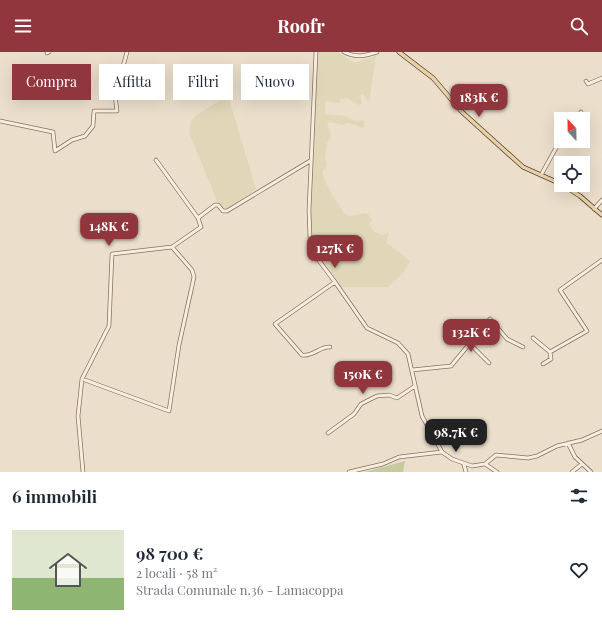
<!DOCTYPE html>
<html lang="it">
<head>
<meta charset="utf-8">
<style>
  body { margin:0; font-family:"Playfair Display",serif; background:#f2f2f3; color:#1f2937; height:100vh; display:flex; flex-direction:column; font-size:15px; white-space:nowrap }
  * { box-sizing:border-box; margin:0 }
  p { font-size:13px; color:#747a83 }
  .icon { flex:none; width:22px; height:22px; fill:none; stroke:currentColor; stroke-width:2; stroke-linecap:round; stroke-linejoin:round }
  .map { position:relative; height:420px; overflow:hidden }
  .side { display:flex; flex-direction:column; background:#fff; flex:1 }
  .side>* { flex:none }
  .banner { position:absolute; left:12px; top:12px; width:400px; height:36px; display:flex; gap:8px }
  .needle { width:26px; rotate:338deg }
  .buttons { position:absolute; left:554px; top:60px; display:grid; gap:8px }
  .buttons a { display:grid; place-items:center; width:36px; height:36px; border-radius:0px; background:#fff; box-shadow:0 4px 16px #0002; font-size:20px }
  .price { position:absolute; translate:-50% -34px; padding:0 9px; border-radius:8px; background:#91363d; color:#fff; font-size:13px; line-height:26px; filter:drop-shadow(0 1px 2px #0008) }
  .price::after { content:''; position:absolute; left:50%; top:24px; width:12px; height:9px; margin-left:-6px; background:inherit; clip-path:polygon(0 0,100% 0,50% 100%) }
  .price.active { background:#222; color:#fff }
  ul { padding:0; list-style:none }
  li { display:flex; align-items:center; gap:12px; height:100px; padding:0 12px }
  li+li { border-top:1px solid #e0e1e3 }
  li span { display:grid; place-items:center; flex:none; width:112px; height:80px; border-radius:0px; color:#555 }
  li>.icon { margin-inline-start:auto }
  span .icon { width:48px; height:48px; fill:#fffc; stroke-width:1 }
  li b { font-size:17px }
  h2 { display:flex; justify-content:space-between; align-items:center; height:48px; padding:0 12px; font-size:17px }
  .pill { padding:0 14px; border-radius:0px; background:#fff; box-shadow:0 4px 16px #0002; font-size:14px; line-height:36px }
  .pill.active { background:#91363d; color:#fff }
  header { display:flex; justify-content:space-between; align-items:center; height:52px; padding:0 12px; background:#91363d; color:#fff; font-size:18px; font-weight:700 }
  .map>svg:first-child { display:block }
  .farmland { fill:#e0d7b9 }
  .green { fill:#c7c99f }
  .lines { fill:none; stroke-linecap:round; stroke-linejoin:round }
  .minor-casing { stroke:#877260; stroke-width:4.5 }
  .major-casing { stroke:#564134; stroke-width:5 }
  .minor { stroke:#f7edde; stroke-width:3 }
  .major { stroke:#ead0a7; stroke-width:3.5 }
</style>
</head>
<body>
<header><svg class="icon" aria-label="menu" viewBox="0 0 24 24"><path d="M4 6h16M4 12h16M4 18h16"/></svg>Roofr<svg class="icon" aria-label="search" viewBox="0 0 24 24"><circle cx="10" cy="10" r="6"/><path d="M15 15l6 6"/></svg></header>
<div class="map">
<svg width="602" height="420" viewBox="0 0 602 420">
  <rect width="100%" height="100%" fill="#ebdfcb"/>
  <path class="farmland" d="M318,0H338L355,11L376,4L369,51L363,42L360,44L362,50L359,53L346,46L341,47L339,51L326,49L325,62L345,64L356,69L364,68V75L362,76L349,71L342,73L331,70L327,71L331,85L327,91L325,108L327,113L323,119V124L331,141L344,161L349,164L365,161L369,163L372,168L369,172L373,179L381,183L389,181L386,190L410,209L403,221L388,235H341L320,208L313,195L310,159Z
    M228,43L256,137L254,142L224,158L217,149L189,81L191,69L195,64Z"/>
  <path class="green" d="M405,409L403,420H365Z"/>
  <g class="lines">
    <g class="minor-casing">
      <path id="minor" d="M316,0L309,158L310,186L314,202L335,230L367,276L398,291L408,302L422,364L442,400L452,407L472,414L485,412L496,403L528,406L537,404L557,394L582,388L602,379
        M344,0C356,6 365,4 377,0
        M47,1L49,0
        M586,29L588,32L602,26
        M576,67L581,60
        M0,69L53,80L55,99L72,88L85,84L93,74L94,59H117L115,43L127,0
        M156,108L198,166
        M541,123L561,87
        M594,157L602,148
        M533,286L550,300L587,279L560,238L602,208
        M469,291L489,311
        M330,295C320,294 313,305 302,303L275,272L335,230
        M543,312L551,307L550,300
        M412,318L451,314L490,267L507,287L523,295
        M85,328L169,359L179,293L194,225L192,218L172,195
        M328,381L354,362L361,352L377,344L389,343L397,346L415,334
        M568,391L575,405L591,420
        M485,412L497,420
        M464,413L466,420
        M83,420L78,364L82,327L109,274L112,202L172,195L201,175L198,166L215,153H218L223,159H227L310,109
        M349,420L383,412L399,405L442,400
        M572,420L582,412"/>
    </g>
    <g class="major-casing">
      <path id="major" d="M399,0L433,26L462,60L523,115L561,132
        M563,133L580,144L602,163"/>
    </g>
    <use href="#minor" class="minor"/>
    <use href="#major" class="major"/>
  </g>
</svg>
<div class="buttons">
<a><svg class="needle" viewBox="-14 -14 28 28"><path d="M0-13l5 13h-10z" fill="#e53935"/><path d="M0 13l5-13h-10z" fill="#747a83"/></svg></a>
<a><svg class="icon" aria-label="locate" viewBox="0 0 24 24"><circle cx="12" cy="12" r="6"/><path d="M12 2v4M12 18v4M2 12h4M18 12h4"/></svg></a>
</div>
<b class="price" style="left:479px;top:66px">183K €</b>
<b class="price" style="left:109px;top:195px">148K €</b>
<b class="price" style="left:335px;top:217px">127K €</b>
<b class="price" style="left:471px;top:301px">132K €</b>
<b class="price" style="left:363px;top:343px">150K €</b>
<b class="price active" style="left:456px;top:401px">98.7K €</b>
<div class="banner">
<a class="pill active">Compra</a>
<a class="pill">Affitta</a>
<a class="pill">Filtri</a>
<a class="pill">Nuovo</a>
</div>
</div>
<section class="side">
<h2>6 immobili<svg class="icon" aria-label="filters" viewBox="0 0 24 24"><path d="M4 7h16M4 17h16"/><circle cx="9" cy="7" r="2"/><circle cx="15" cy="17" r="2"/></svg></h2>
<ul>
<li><span style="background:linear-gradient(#dfe7d0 60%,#8fb573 0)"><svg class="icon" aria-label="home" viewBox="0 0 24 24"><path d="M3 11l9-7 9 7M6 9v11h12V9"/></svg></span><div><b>98 700 €</b><p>2 locali · 58 m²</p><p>Strada Comunale n.36 - Lamacoppa</p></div><svg class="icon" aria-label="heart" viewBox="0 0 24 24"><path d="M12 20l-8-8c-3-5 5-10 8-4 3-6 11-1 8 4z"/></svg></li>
</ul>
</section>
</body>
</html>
